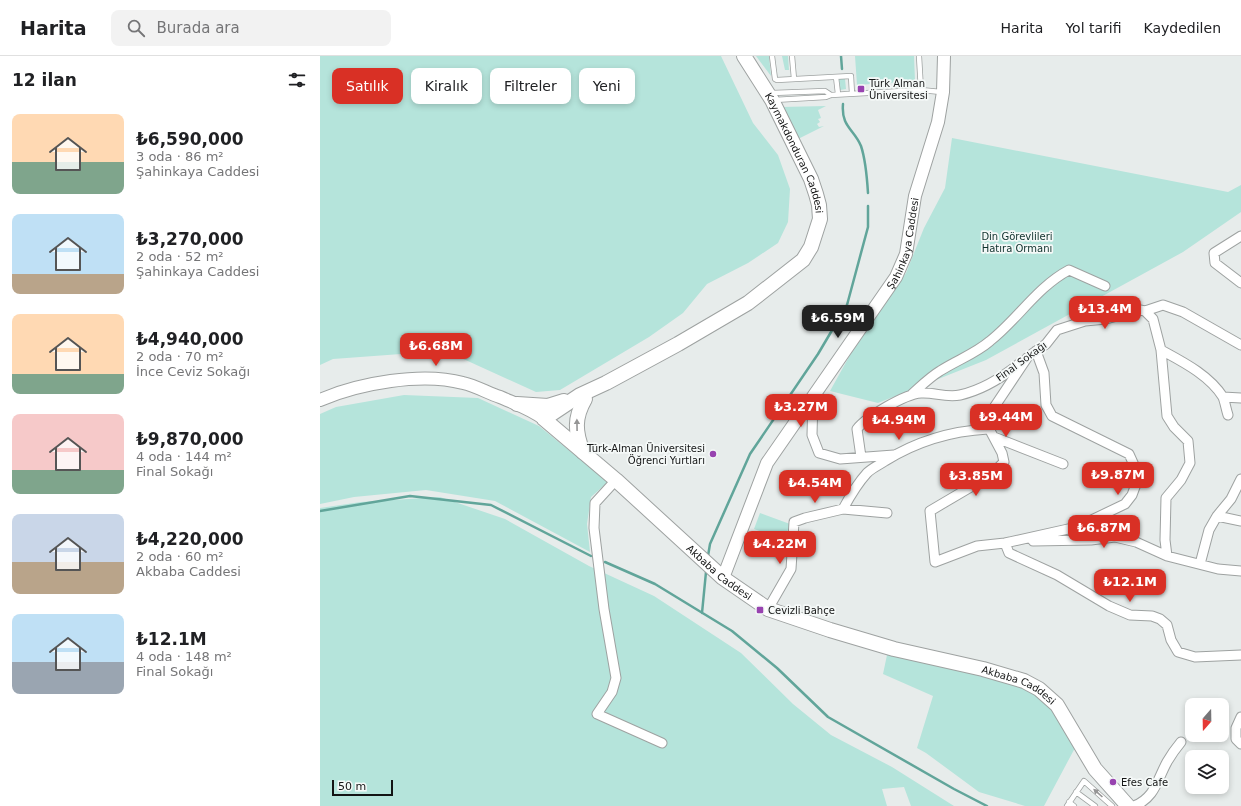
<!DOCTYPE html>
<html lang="tr">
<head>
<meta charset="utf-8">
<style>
  body { margin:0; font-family:"DejaVu Sans",sans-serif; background:#f2f2f2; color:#202124; height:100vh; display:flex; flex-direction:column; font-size:15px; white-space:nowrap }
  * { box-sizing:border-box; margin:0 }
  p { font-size:13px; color:#757577 }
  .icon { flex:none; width:22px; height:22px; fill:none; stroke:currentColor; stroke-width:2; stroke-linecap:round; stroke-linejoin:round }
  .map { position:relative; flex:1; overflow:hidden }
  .side { display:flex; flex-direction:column; background:#fff; width:320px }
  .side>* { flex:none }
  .hud { position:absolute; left:12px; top:12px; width:380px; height:36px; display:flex; gap:8px }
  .needle { width:26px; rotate:200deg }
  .buttons { position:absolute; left:865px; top:642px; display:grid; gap:8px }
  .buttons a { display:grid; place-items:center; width:44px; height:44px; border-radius:8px; background:#fff; box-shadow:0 2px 6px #0003; font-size:20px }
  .scale { position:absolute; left:12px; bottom:10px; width:61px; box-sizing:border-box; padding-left:4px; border:2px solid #131414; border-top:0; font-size:11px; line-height:14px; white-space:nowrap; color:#131414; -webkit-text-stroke:3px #f5f9f8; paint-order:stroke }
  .price { position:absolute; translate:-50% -34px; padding:0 9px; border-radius:8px; background:#d93025; color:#fff; font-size:13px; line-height:26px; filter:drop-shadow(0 1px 2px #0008) }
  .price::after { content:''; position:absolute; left:50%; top:24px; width:12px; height:9px; margin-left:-6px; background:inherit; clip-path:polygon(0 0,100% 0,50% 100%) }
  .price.active { background:#222; color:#fff }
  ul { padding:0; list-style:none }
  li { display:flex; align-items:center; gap:12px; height:100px; padding:0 12px }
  li span { display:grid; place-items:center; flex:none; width:112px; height:80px; border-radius:8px; color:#555 }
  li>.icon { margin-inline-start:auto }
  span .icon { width:48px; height:48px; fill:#fffc; stroke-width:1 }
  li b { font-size:17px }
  h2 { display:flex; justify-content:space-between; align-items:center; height:48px; padding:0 12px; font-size:17px }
  .pill { padding:0 14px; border-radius:8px; background:#fff; box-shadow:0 2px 6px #0003; font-size:14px; line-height:36px }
  .pill.active { background:#d93025; color:#fff }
  header { display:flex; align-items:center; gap:24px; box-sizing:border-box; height:56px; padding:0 20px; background:#fff; border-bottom:1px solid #e0e0e0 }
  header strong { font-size:19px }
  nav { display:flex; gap:22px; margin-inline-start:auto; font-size:14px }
  .search { width:280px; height:36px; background:#f2f2f2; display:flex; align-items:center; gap:10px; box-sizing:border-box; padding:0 14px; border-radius:8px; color:#757577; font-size:15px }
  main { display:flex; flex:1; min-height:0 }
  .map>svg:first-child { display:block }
  .green { fill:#b5e4db }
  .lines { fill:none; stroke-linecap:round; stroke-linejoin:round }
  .stream { stroke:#61a59a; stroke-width:2.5 }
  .lane-casing { stroke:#9ea2a1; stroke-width:6 }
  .street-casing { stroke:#9ea2a1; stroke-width:11 }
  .secondary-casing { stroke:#9ea2a1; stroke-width:14 }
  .primary-casing { stroke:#9ea2a1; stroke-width:16 }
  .lane { stroke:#fff; stroke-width:4.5 }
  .street { stroke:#fff; stroke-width:9 }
  .secondary { stroke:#fff; stroke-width:12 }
  .primary { stroke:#fff; stroke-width:14 }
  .oneway { fill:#959595 }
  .poi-dot { fill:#9843b0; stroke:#f5f9f8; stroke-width:1.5 }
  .labels { text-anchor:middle; stroke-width:3.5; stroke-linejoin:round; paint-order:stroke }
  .poi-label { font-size:10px; fill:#131414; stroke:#f5f9f8; text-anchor:start }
  .street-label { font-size:10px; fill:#131414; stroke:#f5f9f8 }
  .park-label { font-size:10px; fill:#0d302b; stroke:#f5f9f8 }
</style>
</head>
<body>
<header>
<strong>Harita</strong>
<div class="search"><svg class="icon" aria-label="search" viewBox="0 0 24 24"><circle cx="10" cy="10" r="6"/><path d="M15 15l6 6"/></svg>Burada ara</div>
<nav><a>Harita</a><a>Yol tarifi</a><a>Kaydedilen</a></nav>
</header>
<main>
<section class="side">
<h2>12 ilan<svg class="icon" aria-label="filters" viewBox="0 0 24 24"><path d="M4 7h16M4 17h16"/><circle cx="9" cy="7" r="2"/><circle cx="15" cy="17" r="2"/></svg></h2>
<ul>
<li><span style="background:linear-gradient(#ffd9b3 60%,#7fa58c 0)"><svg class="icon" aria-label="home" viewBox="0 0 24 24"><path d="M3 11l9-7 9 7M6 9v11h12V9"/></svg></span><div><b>₺6,590,000</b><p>3 oda · 86 m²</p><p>Şahinkaya Caddesi</p></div></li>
<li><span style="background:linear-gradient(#bfe0f5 75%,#b9a48a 0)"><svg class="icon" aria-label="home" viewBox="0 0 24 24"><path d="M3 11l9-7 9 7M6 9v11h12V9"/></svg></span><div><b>₺3,270,000</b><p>2 oda · 52 m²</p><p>Şahinkaya Caddesi</p></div></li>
<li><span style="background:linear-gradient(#ffd9b3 75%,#7fa58c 0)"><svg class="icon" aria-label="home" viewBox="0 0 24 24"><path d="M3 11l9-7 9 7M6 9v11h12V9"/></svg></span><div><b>₺4,940,000</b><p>2 oda · 70 m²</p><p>İnce Ceviz Sokağı</p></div></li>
<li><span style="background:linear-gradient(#f6c9c9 70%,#7fa58c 0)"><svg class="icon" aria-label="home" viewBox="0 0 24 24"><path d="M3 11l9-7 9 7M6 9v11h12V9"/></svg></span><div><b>₺9,870,000</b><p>4 oda · 144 m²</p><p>Final Sokağı</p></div></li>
<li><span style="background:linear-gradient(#c9d6e8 60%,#b9a48a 0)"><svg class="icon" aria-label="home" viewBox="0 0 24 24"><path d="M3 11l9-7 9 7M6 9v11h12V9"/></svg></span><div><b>₺4,220,000</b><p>2 oda · 60 m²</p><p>Akbaba Caddesi</p></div></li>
<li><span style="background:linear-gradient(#bfe0f5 60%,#9aa5b1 0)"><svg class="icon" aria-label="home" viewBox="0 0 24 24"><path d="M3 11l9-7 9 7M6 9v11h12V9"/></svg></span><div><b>₺12.1M</b><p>4 oda · 148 m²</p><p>Final Sokağı</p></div></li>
</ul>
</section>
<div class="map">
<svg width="921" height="750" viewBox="0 0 921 750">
  <rect width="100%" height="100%" fill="#e7eceb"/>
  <path class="green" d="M0,0H401L433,67L458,99L470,133L468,166L458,187L428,207L387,228L363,257L329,281L240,334L216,336L139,301L81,298L13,303L0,309Z
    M436,0H449L451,20Z
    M462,0H468L469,14H465Z
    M535,0H594L595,25L537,29Z
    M519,23H525L526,33L520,34Z
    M506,50L498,54L501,62L498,63L500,66L497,68L499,71L504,70L478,83L461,51Z
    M632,82L908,136L921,129V156L863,196L666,304L558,347L510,335L530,299L586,217L604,172L625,132Z
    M84,339L158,342L219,370L288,426L271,441L267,468L270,496L175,445L106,434L34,441L0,448V358L16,351Z
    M120,441L185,463L269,510L334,540L421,597L473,648L511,679L572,711L634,750H591L584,731L562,733L567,750H0V452L41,446Z
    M440,457L470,468L464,484L434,473Z
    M567,599L642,612L708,631L731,648L756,690L724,750H705L659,736L606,697L597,692L613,640L563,618Z"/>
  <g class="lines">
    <path class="stream" d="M521,0L522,13
      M523,48C521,71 534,73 541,90C546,105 547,121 548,137
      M0,455L90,440L171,449L271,500
      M388,500L390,488L430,398L498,298L527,249L548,171V150
      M285,506L335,528L412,575L457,612L508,661L634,733L667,750
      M382,557L386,516"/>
    <g class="lane-casing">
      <path id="lane" d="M452,0L455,23L457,24L531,20L532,38
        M472,0L474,23
        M599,0L601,34
        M516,21L518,38
        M452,37L505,35L511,39
        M454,44L506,41L511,39L601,34L621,36
        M756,736L775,750
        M749,746L754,750
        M747,750L764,725L792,750"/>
    </g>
    <g class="street-casing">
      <path id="street" d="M921,180L894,197L895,207L921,227
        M825,255L843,249L863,256L921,289
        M841,294C863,306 889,319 903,341C905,346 906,353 908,359
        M712,298L726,288L737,274L765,265L786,263L820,254L825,255L833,263L841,294L847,360L854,371L868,385L870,407L861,424L846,442L845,484L847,500
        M707,302L665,365L682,397L684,406L671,419L610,455L615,506L657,490L685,487L757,471L805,448L812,439L819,420L809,398L732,360L726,349L724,317L716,295
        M592,338C601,330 610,321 620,315C637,304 655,298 670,285C698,263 717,231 749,214L785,230
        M903,341L921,342
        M493,342L492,379L499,397L520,403L574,399
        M674,381L743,408
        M541,401L537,373C546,361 585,338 601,337C614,336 626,342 640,339C662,334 683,321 700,307
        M296,424L275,447L274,472L284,553L296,622L292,636L277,658L342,687
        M523,453C530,440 537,428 547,417C552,412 559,409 565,405C597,385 631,375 668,373
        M897,460L921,465
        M713,485L771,484L795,481L816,486L847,500L898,513L921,515
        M690,486L685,487L689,497L737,519L789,550L810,559L832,560L840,563L847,569L851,584L858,596L875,601L921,599
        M880,508L889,474L897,460L911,443L921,423
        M448,553L471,513L474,466L485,462L523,453L567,457
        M921,661L916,672V683L921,688
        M814,750C835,742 837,724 847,706C851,699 856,692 861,686"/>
    </g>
    <g class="secondary-casing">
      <g id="secondary">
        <path d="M0,344C39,327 102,316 143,327C156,330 168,337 180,341C196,348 211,353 224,363"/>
        <path id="s1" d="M403,522L447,407L576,221L586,198L595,140L618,66L623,36L624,0"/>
      </g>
    </g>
    <g class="primary-casing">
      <g id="primary">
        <path id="s2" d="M424,0L452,44L491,123L496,138L499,149L500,163L491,191L483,204L428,247L358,288L286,327L260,339L224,363L296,424L403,522L448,553L510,574L574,593L663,613L704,625L719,633L737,649L775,713L808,750"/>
        <path d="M197,348L228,350L244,345"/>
        <path d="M263,396C255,376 254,362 265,343"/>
      </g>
    </g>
    <use href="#lane" class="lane"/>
    <use href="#street" class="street"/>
    <use href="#secondary" class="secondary"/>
    <use href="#primary" class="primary"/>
  </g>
  <defs><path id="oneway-solid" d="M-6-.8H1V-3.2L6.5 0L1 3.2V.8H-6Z"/></defs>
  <g class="oneway">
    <use href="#oneway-solid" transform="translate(257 369) rotate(-91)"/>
    <use href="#oneway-solid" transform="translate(778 737) rotate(-138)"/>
  </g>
  <g class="poi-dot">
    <rect x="537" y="29" width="8" height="8" rx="2"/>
    <circle cx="393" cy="398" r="4"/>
    <rect x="436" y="550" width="8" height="8" rx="2"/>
    <circle cx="793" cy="726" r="4"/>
  </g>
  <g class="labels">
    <g class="poi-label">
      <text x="549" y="31">Türk Alman<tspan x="549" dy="12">Üniversitesi</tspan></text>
      <text x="385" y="396" text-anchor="end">Türk-Alman Üniversitesi<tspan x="385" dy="12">Öğrenci Yurtları</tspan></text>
      <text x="448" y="558">Cevizli Bahçe</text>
      <text x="801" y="730">Efes Cafe</text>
    </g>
    <g class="street-label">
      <text dy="4" stroke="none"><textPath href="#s2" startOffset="110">Kaymakdonduran Caddesi</textPath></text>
      <text dy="4" stroke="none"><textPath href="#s1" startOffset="384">Şahinkaya Caddesi</textPath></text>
      <text transform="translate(701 305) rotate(-36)" y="4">Final Sokağı</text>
      <text dy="4" stroke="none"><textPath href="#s2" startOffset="764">Akbaba Caddesi</textPath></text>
      <text dy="4" stroke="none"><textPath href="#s2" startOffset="1088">Akbaba Caddesi</textPath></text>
    </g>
    <g class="park-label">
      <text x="697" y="184">Din Görevlileri<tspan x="697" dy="12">Hatıra Ormanı</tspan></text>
    </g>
  </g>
</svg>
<div class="buttons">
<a><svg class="needle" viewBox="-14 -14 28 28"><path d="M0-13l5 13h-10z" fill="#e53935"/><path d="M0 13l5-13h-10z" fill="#757577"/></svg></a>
<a><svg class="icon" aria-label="layers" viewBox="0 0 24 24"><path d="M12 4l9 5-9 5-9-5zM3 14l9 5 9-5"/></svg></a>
</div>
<div class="scale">50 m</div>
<b class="price" style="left:785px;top:274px">₺13.4M</b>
<b class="price active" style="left:518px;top:283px">₺6.59M</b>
<b class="price" style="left:116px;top:311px">₺6.68M</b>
<b class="price" style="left:481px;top:372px">₺3.27M</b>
<b class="price" style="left:686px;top:382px">₺9.44M</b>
<b class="price" style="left:579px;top:385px">₺4.94M</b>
<b class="price" style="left:798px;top:440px">₺9.87M</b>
<b class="price" style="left:656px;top:441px">₺3.85M</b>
<b class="price" style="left:495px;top:448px">₺4.54M</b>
<b class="price" style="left:784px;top:493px">₺6.87M</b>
<b class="price" style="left:460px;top:509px">₺4.22M</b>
<b class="price" style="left:810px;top:547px">₺12.1M</b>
<div class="hud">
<a class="pill active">Satılık</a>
<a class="pill">Kiralık</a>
<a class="pill">Filtreler</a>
<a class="pill">Yeni</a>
</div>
</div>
</main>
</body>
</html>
